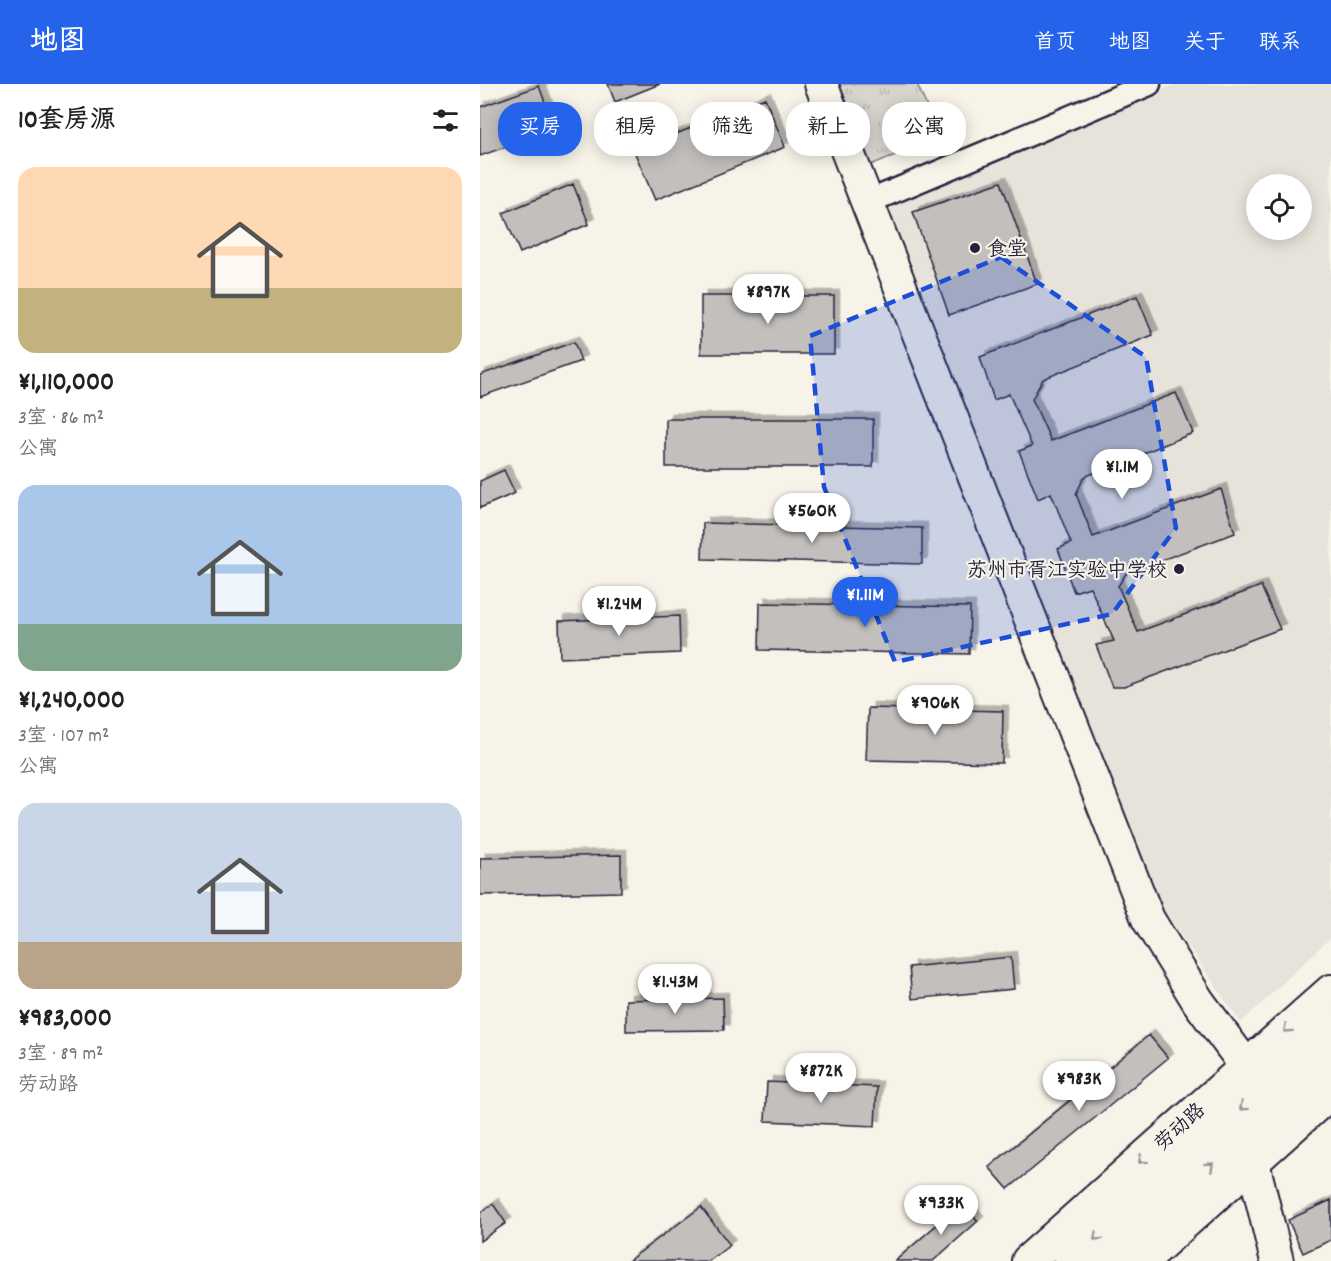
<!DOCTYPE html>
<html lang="zh">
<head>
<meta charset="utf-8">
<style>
  body { margin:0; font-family:Dekko,"LXGW WenKai TC",sans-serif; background:#f6f6f6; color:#222; height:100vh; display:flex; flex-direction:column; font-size:22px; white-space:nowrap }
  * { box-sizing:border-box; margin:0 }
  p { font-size:20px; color:#767676 }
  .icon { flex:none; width:33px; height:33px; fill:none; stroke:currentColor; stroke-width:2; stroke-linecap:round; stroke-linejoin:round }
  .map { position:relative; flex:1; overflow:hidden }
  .sheet { display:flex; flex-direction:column; background:#fff; width:480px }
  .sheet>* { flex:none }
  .banner { position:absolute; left:18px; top:18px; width:570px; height:54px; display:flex; gap:12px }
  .tools { position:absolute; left:766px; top:90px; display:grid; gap:12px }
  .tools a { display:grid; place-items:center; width:66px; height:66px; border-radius:50%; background:#fff; box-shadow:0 3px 15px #0003; font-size:30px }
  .price { position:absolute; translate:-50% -51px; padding:0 14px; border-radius:21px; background:#fff; color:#222; font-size:20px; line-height:39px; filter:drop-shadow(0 2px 3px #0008) }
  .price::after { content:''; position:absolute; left:50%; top:36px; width:18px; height:14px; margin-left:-9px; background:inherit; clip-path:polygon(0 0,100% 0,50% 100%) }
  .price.selected { background:#2563eb; color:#fff }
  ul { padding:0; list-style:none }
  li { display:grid; align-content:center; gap:12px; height:318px; padding:0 18px }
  li span { display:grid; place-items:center; height:186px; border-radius:18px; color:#555 }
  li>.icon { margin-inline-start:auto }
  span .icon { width:108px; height:108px; fill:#fffc; stroke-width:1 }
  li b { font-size:26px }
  h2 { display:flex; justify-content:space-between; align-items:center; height:72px; padding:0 18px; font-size:26px }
  .pill { padding:0 21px; border-radius:24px; background:#fff; box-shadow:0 3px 15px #0003; font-size:21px; line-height:54px }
  .pill.selected { background:#2563eb; color:#fff }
  header { display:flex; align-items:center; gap:36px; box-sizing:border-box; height:84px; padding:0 30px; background:#2563eb; color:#fff }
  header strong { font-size:28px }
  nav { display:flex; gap:33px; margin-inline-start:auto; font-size:21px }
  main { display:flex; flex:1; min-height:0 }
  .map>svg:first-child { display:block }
  .built { fill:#e7e3db; fill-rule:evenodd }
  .park { fill:url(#park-tufts); stroke:#7d7c85; stroke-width:1.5 }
  .building { fill:#c2bfbd; stroke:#22223b; stroke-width:1.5; filter:url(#shadow) }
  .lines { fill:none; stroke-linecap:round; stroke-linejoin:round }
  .street-casing { stroke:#22223b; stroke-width:27 }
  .secondary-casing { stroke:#22223b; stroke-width:36 }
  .street { stroke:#f7f3e8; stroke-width:22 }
  .secondary { stroke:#f7f3e8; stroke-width:32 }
  .oneway { stroke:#97959a }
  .marked { fill:#1d4ed8; fill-opacity:0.2; stroke:#1d4ed8; stroke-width:4.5; stroke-dasharray:12 8; stroke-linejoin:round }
  .poi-dot { fill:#22223b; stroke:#f7f3e8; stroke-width:2 }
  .labels { text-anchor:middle; stroke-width:4.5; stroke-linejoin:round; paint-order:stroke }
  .poi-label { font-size:20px; fill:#22223b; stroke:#f7f3e8; text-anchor:start }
  .street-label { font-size:20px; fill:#22223b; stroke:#f7f3e8 }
</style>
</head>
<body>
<header>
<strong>地图</strong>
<nav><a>首页</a><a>地图</a><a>关于</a><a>联系</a></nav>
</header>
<main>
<section class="sheet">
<h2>10套房源<svg class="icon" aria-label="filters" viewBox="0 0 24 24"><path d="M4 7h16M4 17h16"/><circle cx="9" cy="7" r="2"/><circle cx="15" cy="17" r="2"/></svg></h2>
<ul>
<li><span style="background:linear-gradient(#ffd9b3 65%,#c2b280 0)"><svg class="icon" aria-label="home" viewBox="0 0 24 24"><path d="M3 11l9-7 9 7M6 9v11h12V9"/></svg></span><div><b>¥1,110,000</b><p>3室 · 86 m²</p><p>公寓</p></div></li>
<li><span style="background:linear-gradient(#a9c7e8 75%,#7fa58c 0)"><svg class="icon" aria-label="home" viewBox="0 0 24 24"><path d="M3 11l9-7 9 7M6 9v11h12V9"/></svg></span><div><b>¥1,240,000</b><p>3室 · 107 m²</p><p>公寓</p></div></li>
<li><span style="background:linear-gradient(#c9d6e8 75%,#b9a48a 0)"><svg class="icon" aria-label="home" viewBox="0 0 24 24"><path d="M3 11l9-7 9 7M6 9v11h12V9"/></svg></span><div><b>¥983,000</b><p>3室 · 89 m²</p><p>劳动路</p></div></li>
</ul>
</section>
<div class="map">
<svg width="851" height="1177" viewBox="0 0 851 1177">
  <defs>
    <pattern id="park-tufts" width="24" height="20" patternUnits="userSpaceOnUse" patternTransform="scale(1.5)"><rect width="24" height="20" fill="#d8d5cf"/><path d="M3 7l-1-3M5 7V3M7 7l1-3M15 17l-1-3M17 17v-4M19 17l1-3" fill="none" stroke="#b9b7b3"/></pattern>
    <filter id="shadow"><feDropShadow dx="5.5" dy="-5.5" stdDeviation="0" flood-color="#0004"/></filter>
  </defs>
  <rect width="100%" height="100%" fill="#f7f3e8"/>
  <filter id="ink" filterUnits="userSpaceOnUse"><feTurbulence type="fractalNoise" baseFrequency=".0167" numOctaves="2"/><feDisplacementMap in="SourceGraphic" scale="12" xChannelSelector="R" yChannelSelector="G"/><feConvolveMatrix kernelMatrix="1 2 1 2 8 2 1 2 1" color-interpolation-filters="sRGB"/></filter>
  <g filter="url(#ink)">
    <path class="built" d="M696,0H851V853L761,939L683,825L400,121ZM777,100H822V146H777Z"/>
    <path class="park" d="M344,0H437L460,53L393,80H384Z"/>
    <path class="building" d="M128,0H180L135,18Z
      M59,2L75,45L0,72V23Z
      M285,14L305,63L175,116L154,67Z
      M521,98L557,200L469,231L433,128Z
      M93,100L109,140L40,169L23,129Z
      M221,212H354V270H221Z
      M657,212L673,251L563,295L552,315L571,357L696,309L713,349L604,393L596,410L613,453L741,405L755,449L646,489L638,502L658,548L781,502L800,545L644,603H632L616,561L634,557L610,503L594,508L578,465L591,459L571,409L558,415L539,367L552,362L529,310L514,316L500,273Z
      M94,258L101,277L0,313V291Z
      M186,335H393V383H186Z
      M24,386L35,409L0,424V397Z
      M223,439L442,444V480L222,475Z
      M280,519L490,523L489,570L279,566Z
      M199,532L200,569L80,574L79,537Z
      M388,624L523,627L522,679L386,676Z
      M141,771V808L0,811V774Z
      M531,873L534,905L432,915L429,883Z
      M243,914L244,946L146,947V916Z
      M669,951L688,974L528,1105L509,1083Z
      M287,998L397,1003L395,1042L285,1037Z
      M851,1116V1156L823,1169L808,1136Z
      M482,1119L498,1137L453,1177H415Z
      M13,1120L26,1139L0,1157V1129Z
      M221,1123L250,1161L229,1177H148Z"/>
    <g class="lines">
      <g class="street-casing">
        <path id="street" d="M388,118L669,0"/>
      </g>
      <g class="secondary-casing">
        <path id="secondary" d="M341,0L668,835L718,917L766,982
          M773,1079L797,1177
          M548,1177L851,907
          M590,1177L806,984L851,941
          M624,1177L821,1001L851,972
          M662,1177L851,1008"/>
      </g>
      <use href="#street" class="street"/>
      <use href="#secondary" class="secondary"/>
    </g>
    <defs><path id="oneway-chevron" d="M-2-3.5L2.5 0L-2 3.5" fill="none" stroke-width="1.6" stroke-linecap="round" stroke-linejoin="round" transform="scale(1.5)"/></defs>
    <g class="oneway">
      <use href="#oneway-chevron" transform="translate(807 945) rotate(138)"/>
      <use href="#oneway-chevron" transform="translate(763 1023) rotate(138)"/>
      <use href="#oneway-chevron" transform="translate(662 1076) rotate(138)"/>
      <use href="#oneway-chevron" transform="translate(730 1082) rotate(-42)"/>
      <use href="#oneway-chevron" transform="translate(617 1153) rotate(138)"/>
    </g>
  </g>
  <path class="marked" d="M521,173L666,273L696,444L632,530L415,578L344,403L330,252Z"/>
  <g class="poi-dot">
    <circle cx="495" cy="164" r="6"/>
    <circle cx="699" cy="485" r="6"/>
  </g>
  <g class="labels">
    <g class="poi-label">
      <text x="507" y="171">食堂</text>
      <text x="687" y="492" text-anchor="end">苏州市胥江实验中学校</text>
    </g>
    <g class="street-label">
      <text transform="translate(699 1042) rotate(-42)" y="7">劳动路</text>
    </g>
  </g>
</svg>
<div class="tools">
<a><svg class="icon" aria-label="locate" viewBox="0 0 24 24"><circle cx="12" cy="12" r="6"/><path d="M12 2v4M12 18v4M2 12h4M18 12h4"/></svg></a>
</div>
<b class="price" style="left:288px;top:241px">¥897K</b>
<b class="price" style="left:642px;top:416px">¥1.1M</b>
<b class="price" style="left:332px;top:460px">¥560K</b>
<b class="price selected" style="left:385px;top:544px">¥1.11M</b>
<b class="price" style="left:139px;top:553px">¥1.24M</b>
<b class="price" style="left:455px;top:652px">¥906K</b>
<b class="price" style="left:195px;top:931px">¥1.43M</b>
<b class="price" style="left:341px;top:1020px">¥872K</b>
<b class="price" style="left:599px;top:1028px">¥983K</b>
<b class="price" style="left:461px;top:1152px">¥933K</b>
<div class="banner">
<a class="pill selected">买房</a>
<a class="pill">租房</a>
<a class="pill">筛选</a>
<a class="pill">新上</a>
<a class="pill">公寓</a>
</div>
</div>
</main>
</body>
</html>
